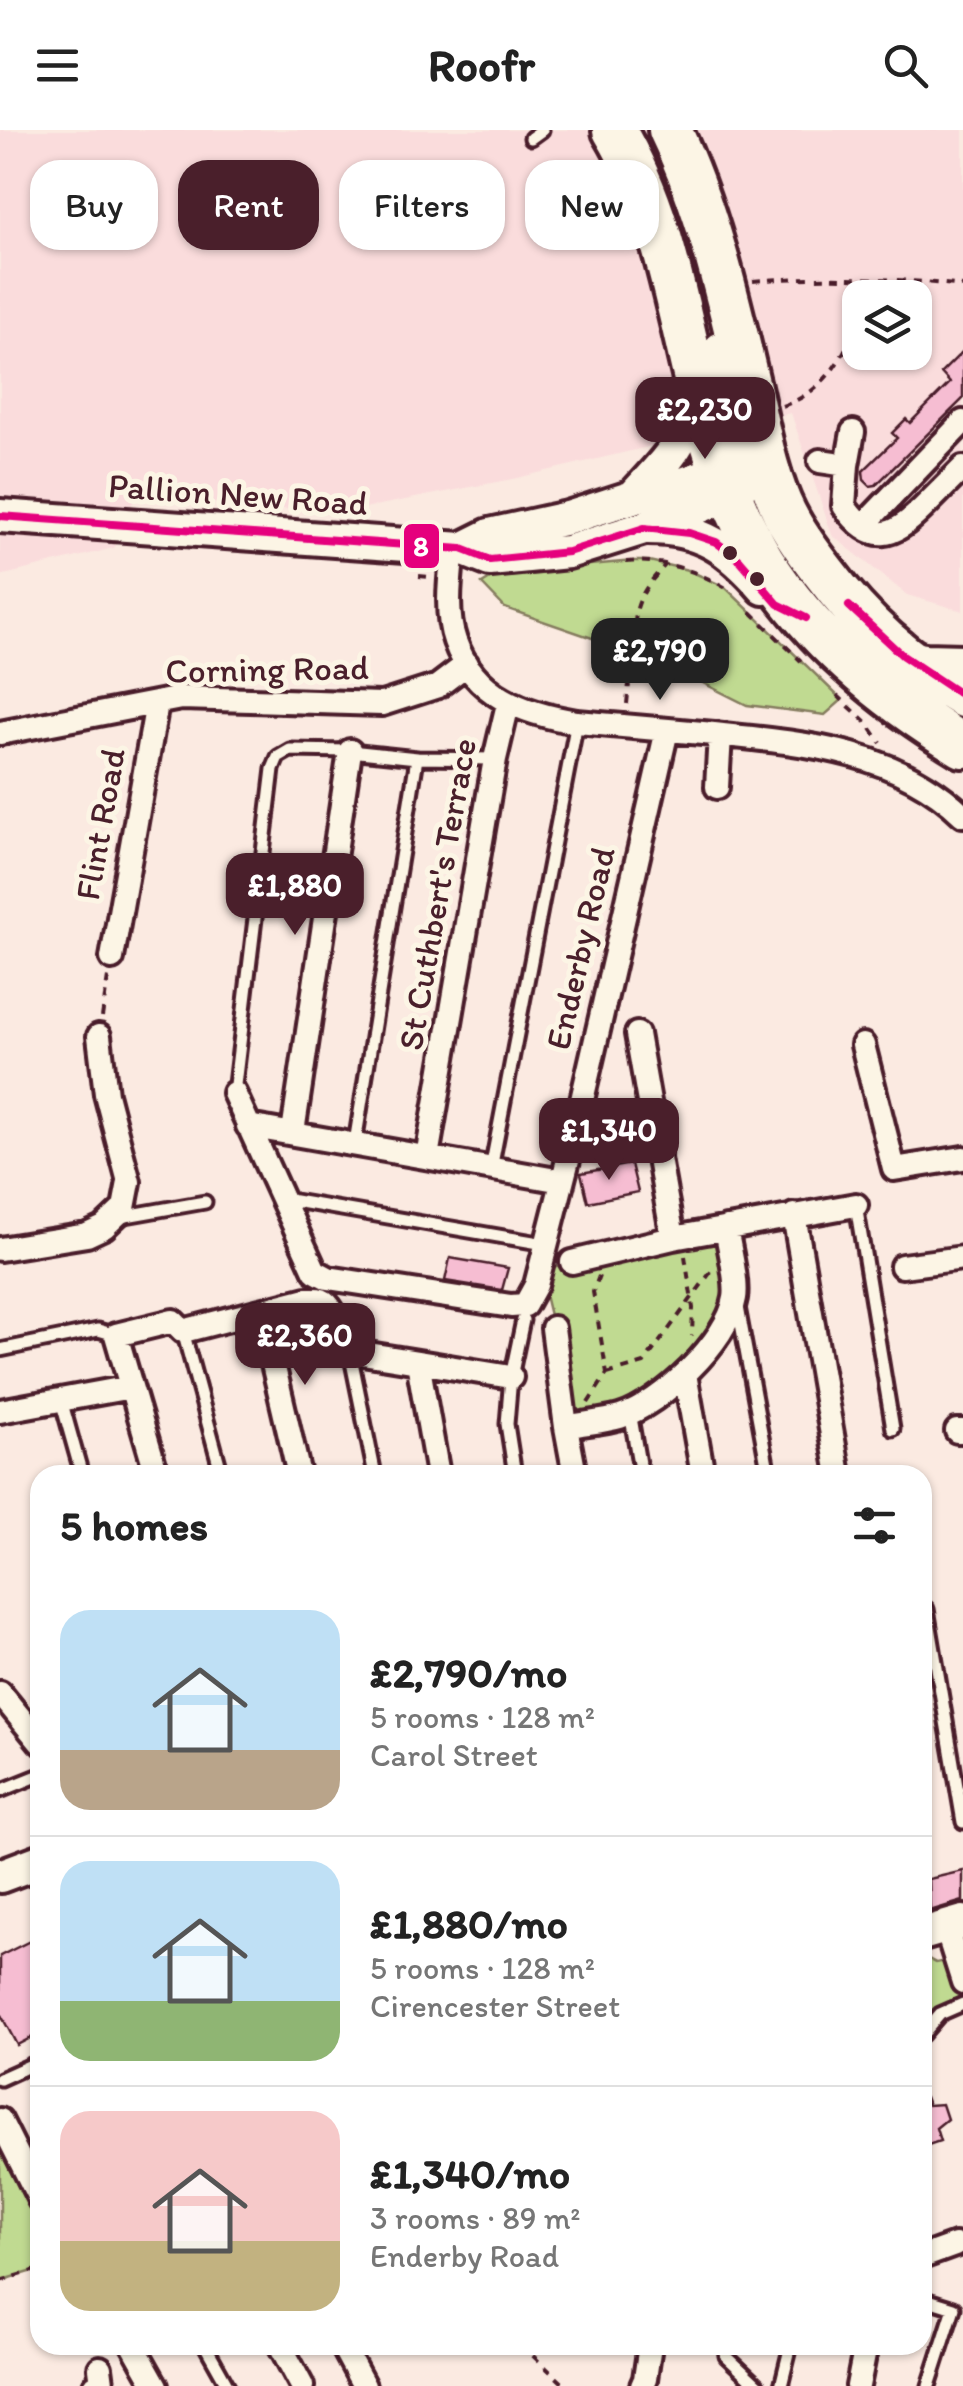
<!DOCTYPE html>
<html lang="en">
<head>
<meta charset="utf-8">
<style>
  body { margin:0; font-family:Itim,sans-serif; background:#f6f6f6; color:#222; height:100vh; display:flex; flex-direction:column; font-size:38px; white-space:nowrap }
  * { box-sizing:border-box; margin:0 }
  p { font-size:32px; color:#767676 }
  .icon { flex:none; width:55px; height:55px; fill:none; stroke:currentColor; stroke-width:2; stroke-linecap:round; stroke-linejoin:round }
  .map { position:relative; flex:1; overflow:hidden }
  .details { position:absolute; left:30px; top:1335px; width:902px; height:890px; display:flex; flex-direction:column; background:#fff; border-radius:30px; box-shadow:0 2px 8px #0004 }
  .details>* { flex:none }
  .banner { position:absolute; left:30px; top:30px; width:905px; height:90px; display:flex; gap:20px }
  .controls { position:absolute; left:842px; top:150px; display:grid; gap:20px }
  .controls a { display:grid; place-items:center; width:90px; height:90px; border-radius:20px; background:#fff; box-shadow:0 2px 8px #0004; font-size:50px }
  .price { position:absolute; translate:-50% -85px; padding:0 22px; border-radius:20px; background:#4a1f2b; color:#fff; font-size:32px; line-height:65px; filter:drop-shadow(0 2px 5px #0008) }
  .price::after { content:''; position:absolute; left:50%; top:60px; width:30px; height:22px; margin-left:-15px; background:inherit; clip-path:polygon(0 0,100% 0,50% 100%) }
  .price.on { background:#222; color:#fff }
  ul { padding:0; list-style:none }
  li { display:flex; align-items:center; gap:30px; height:250px; padding:0 30px }
  li+li { border-top:2px solid #e0e0e0 }
  li span { display:grid; place-items:center; flex:none; width:280px; height:200px; border-radius:30px; color:#555 }
  li>.icon { margin-inline-start:auto }
  span .icon { width:120px; height:120px; fill:#fffc; stroke-width:1 }
  li b { font-size:42px }
  h2 { display:flex; justify-content:space-between; align-items:center; height:120px; padding:0 30px; font-size:42px }
  .pill { padding:0 35px; border-radius:30px; background:#fff; box-shadow:0 2px 8px #0004; font-size:35px; line-height:90px }
  .pill.on { background:#4a1f2b; color:#fff }
  header { display:flex; justify-content:space-between; align-items:center; height:130px; padding:0 30px; background:#fff; font-size:45px; font-weight:800 }
  .map>svg:first-child { display:block }
  .built { fill:#fadcdc; fill-rule:evenodd }
  .green { fill:#c0da91; stroke:#857c5e; stroke-width:2.5 }
  .building { fill:#f6bdd2; stroke:#4a1f2b; stroke-width:2.5 }
  .lines { fill:none; stroke-linecap:round; stroke-linejoin:round }
  .lane-casing { stroke:#4a1f2b; stroke-width:19 }
  .street-casing { stroke:#4a1f2b; stroke-width:30 }
  .secondary-casing { stroke:#4a1f2b; stroke-width:40 }
  .highway-casing { stroke:#4a1f2b; stroke-width:50 }
  .path { stroke:#4a1f2b; stroke-width:4; stroke-dasharray:8 8; stroke-linecap:butt }
  .lane { stroke:#fcf5e5; stroke-width:11 }
  .street { stroke:#fcf5e5; stroke-width:22 }
  .secondary { stroke:#fcf5e5; stroke-width:32 }
  .highway { stroke:#fcf5e5; stroke-width:42 }
  .bus-1-casing { stroke:#fcf5e5; stroke-width:15 }
  .bus-1 { stroke:#e5007d; stroke-width:8 }
  .bus-dot { fill:#4a1f2b; stroke:#fcf5e5; stroke-width:4 }
  .labels { text-anchor:middle; stroke-width:10; stroke-linejoin:round; paint-order:stroke }
  .street-label { font-size:35px; fill:#4a1f2b; stroke:#fcf5e5 }
  .line-badge { stroke:#fcf5e5; stroke-width:4 }
  .badge-label { font-size:28px; text-anchor:middle; font-weight:bold; fill:#fff }
</style>
</head>
<body>
<header><svg class="icon" aria-label="menu" viewBox="0 0 24 24"><path d="M4 6h16M4 12h16M4 18h16"/></svg>Roofr<svg class="icon" aria-label="search" viewBox="0 0 24 24"><circle cx="10" cy="10" r="6"/><path d="M15 15l6 6"/></svg></header>
<div class="map">
<svg width="963" height="2256" viewBox="0 0 963 2256">
  <rect width="100%" height="100%" fill="#fbeae1"/>
  <filter id="ink" filterUnits="userSpaceOnUse"><feTurbulence type="fractalNoise" baseFrequency=".01" numOctaves="2"/><feDisplacementMap in="SourceGraphic" scale="20" xChannelSelector="R" yChannelSelector="G"/><feConvolveMatrix kernelMatrix="1 2 1 2 8 2 1 2 1" color-interpolation-filters="sRGB"/></filter>
  <g filter="url(#ink)">
    <path class="built" d="M0,0H963V481L907,465L832,405L791,283L517,348L339,383L135,367L114,418L0,446ZM860,168H915V222H860Z"/>
    <path class="green" d="M634,431H649L688,440L725,457L842,570L825,585L747,575L659,531L505,478L482,454L500,443Z
      M726,1098L724,1199L649,1270L566,1297L553,1198L539,1140Z
      M923,1826L936,1833L956,1829L963,1852V1874L939,1884L923,1905Z
      M0,2014L40,2070V2139L0,2151Z"/>
    <path class="building" d="M963,221V269L876,355L870,356L864,350L863,341L897,308L892,303L906,289L910,293L950,253L941,243Z
      M631,1034L638,1062L588,1072L581,1043Z
      M450,1128L508,1138L502,1160L445,1151Z
      M963,1741V1771L930,1781L929,1749Z
      M40,1806V1903L17,1915L0,1883V1826Z
      M925,1967L928,1975L942,1974L947,1989L936,1998L940,2011L922,2017V1968Z"/>
    <g class="lines">
      <g class="lane-casing">
        <path id="lane" d="M531,8L542,0
          M234,963L273,639L278,627L290,620L350,621L417,628L495,629
          M355,1013L417,628
          M491,1039L577,592
          M283,1069L545,1114
          M856,1075L893,1299
          M120,1087L205,1072
          M738,1177L769,1345
          M183,1201L222,1345
          M0,1220L98,1200L116,1205
          M350,1222L375,1345
          M61,1270L82,1345
          M630,1282L641,1345
          M515,1345L507,1294L511,1247L523,1190
          M927,1479L963,1692
          M0,1661L40,1645
          M922,1905L940,1884L963,1874
          M0,1949L40,1931
          M922,2168L954,2178L929,2256
          M205,2215L228,2256
          M725,2215L726,2226L758,2256
          M781,2256L791,2215"/>
      </g>
      <g class="street-casing">
        <path id="street" d="M820,331L847,335L853,302
          M847,335L844,376C872,416 893,408 923,378C936,365 950,351 963,338
          M863,396L963,292
          M453,419C450,448 445,483 455,511C474,566 525,584 577,592C623,596 668,600 714,604C802,613 896,620 963,685
          M0,603L181,568L382,574L438,556L467,534
          M717,657L720,605
          M112,828L157,573
          M637,904L673,1108
          M863,915L894,1039L963,1028
          M234,963L315,1141L328,1148L511,1176L525,1175L536,1155L571,1018L667,600
          M248,996L562,1051
          M293,1002L350,621
          M571,1018L630,1003
          M427,1027L495,629L508,574
          M794,1085L839,1345
          M0,1119L87,1105L104,1097L124,1078L129,1052L106,964L99,906
          M572,1132L673,1108L856,1075
          M902,1136L963,1128
          M261,1182L299,1345
          M553,1198L566,1297L575,1345
          M418,1232L438,1345
          M685,1244L703,1345
          M0,1281L131,1257
          M566,1297C583,1293 603,1292 620,1287C661,1274 728,1211 735,1168C738,1152 729,1116 726,1098
          M957,1301H963
          M157,1345L116,1205L173,1191L183,1201L307,1169C314,1169 319,1168 325,1172C335,1179 345,1210 350,1221L511,1247
          M0,1563L40,1612
          M946,1798L963,1852
          M0,1990L40,2070
          M922,2127L955,2115
          M133,2215L156,2256
          M280,2215L302,2256
          M342,2215L364,2256
          M95,2256L102,2253L100,2238
          M642,2256L645,2249L650,2215
          M858,2256L866,2215"/>
      </g>
      <g class="secondary-casing">
        <path id="secondary" d="M633,367C671,325 686,315 696,257
          M0,386L462,419L490,430L568,422L644,398L706,374L730,364L745,352L747,336L730,274L720,219
          M648,398C702,398 730,419 764,458
          M462,419L490,405L568,388L633,367L683,354L721,340L744,337
          M907,527L925,530L963,531
          M0,1746L40,1731
          M922,1804L963,1792"/>
      </g>
      <g class="highway-casing">
        <path id="highway" d="M614,0C661,78 675,166 696,253C710,314 730,377 763,431C812,509 885,569 963,616
          M670,0C708,79 728,168 748,253C758,296 765,344 785,384C795,404 809,423 823,441C864,496 904,531 963,566"/>
      </g>
      <path class="path" d="M753,151C823,145 893,148 963,156
        M869,168L874,148
        M782,276C825,262 843,228 860,188
        M626,432C661,429 696,440 726,458
        M419,446L431,447
        M751,482L801,531
        M837,565L867,593L881,613
        M627,574L636,482C641,461 652,450 666,434
        M102,887L108,847
        M685,1126L693,1178L692,1206
        M607,1244L644,1233L713,1139
        M588,1273L607,1244L593,1162L599,1146
        M0,2151L40,2139
        M521,2215L566,2256"/>
      <use href="#lane" class="lane"/>
      <use href="#street" class="street"/>
      <use href="#secondary" class="secondary"/>
      <use href="#highway" class="highway"/>
      <g class="bus-1-casing">
        <path id="bus-1" d="M0,386L462,419L490,430L568,422L644,398L689,403L716,412L740,430L778,474L806,488
          M849,476L903,526L963,566"/>
      </g>
      <use href="#bus-1" class="bus-1"/>
    </g>
  </g>
  <g class="bus-dot">
    <circle cx="730" cy="423" r="9"/>
    <circle cx="757" cy="449" r="9"/>
  </g>
  <g class="labels">
    <g class="street-label">
      <text transform="translate(238 364) rotate(4)" y="12">Pallion New Road</text>
      <text transform="translate(267 539) rotate(-1)" y="12">Corning Road</text>
      <text transform="translate(100 694) rotate(-80)" y="12">Flint Road</text>
      <text transform="translate(437 764) rotate(-80)" y="12">St Cuthbert's Terrace</text>
      <text transform="translate(580 818) rotate(-77)" y="12">Enderby Road</text>
    </g>
  </g>
  <rect class="line-badge" x="402" y="392" width="39" height="48" rx="10" fill="#e5007d"/>
  <g class="badge-label">
    <text x="421" y="426">8</text>
  </g>
</svg>
<div class="controls">
<a><svg class="icon" aria-label="layers" viewBox="0 0 24 24"><path d="M12 4l9 5-9 5-9-5zM3 14l9 5 9-5"/></svg></a>
</div>
<b class="price" style="left:705px;top:332px">£2,230</b>
<b class="price on" style="left:660px;top:573px">£2,790</b>
<b class="price" style="left:295px;top:808px">£1,880</b>
<b class="price" style="left:609px;top:1053px">£1,340</b>
<b class="price" style="left:305px;top:1258px">£2,360</b>
<div class="banner">
<a class="pill">Buy</a>
<a class="pill on">Rent</a>
<a class="pill">Filters</a>
<a class="pill">New</a>
</div>
<section class="details">
<h2>5 homes<svg class="icon" aria-label="filters" viewBox="0 0 24 24"><path d="M4 7h16M4 17h16"/><circle cx="9" cy="7" r="2"/><circle cx="15" cy="17" r="2"/></svg></h2>
<ul>
<li><span style="background:linear-gradient(#bfe0f5 70%,#b9a48a 0)"><svg class="icon" aria-label="home" viewBox="0 0 24 24"><path d="M3 11l9-7 9 7M6 9v11h12V9"/></svg></span><div><b>£2,790/mo</b><p>5 rooms · 128 m²</p><p>Carol Street</p></div></li>
<li><span style="background:linear-gradient(#bfe0f5 70%,#8fb573 0)"><svg class="icon" aria-label="home" viewBox="0 0 24 24"><path d="M3 11l9-7 9 7M6 9v11h12V9"/></svg></span><div><b>£1,880/mo</b><p>5 rooms · 128 m²</p><p>Cirencester Street</p></div></li>
<li><span style="background:linear-gradient(#f6c9c9 65%,#c2b280 0)"><svg class="icon" aria-label="home" viewBox="0 0 24 24"><path d="M3 11l9-7 9 7M6 9v11h12V9"/></svg></span><div><b>£1,340/mo</b><p>3 rooms · 89 m²</p><p>Enderby Road</p></div></li>
</ul>
</section>
</div>
</body>
</html>
